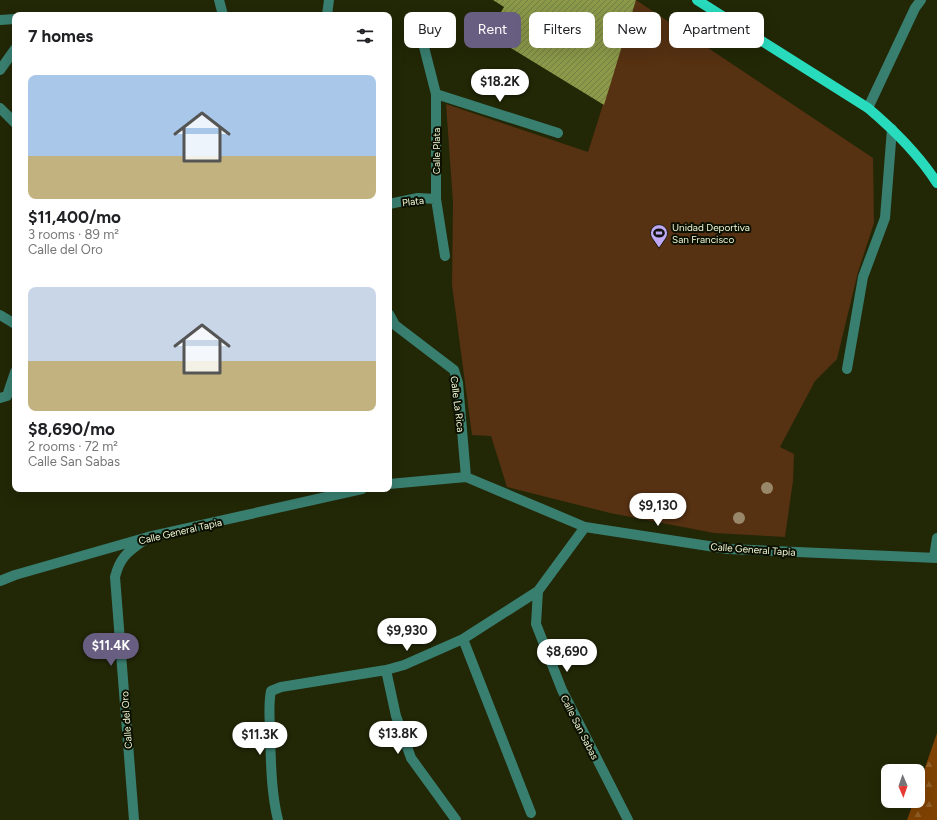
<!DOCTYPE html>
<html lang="en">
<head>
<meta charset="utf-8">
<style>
  body { margin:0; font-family:Figtree,sans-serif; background:#f6f6f6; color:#202124; height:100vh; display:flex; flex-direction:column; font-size:15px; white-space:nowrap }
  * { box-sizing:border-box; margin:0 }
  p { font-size:13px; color:#757577 }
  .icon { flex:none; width:22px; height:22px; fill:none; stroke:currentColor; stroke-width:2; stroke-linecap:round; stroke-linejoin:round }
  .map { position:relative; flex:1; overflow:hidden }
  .sheet { position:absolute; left:12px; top:12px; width:380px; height:480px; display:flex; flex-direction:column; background:#fff; border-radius:8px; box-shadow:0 4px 16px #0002 }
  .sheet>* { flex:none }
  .banner { position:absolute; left:404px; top:12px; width:380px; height:36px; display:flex; gap:8px }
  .needle { width:26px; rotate:178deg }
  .fabs { position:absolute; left:881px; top:764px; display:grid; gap:8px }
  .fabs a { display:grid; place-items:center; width:44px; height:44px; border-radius:8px; background:#fff; box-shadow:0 4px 16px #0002; font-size:20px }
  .price { position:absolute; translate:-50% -34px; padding:0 9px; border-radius:14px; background:#fff; color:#222; font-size:13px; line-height:26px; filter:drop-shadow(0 1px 2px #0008) }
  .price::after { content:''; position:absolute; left:50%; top:24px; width:12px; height:9px; margin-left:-6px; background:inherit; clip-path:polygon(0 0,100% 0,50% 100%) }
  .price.on { background:#685e82; color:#fff }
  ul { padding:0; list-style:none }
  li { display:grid; align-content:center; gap:8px; height:212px; padding:0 16px }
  li span { display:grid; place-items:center; height:124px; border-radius:8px; color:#555 }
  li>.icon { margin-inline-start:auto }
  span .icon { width:72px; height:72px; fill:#fffc; stroke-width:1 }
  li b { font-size:17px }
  h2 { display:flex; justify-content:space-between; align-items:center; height:48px; padding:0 16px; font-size:17px }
  .tag { padding:0 14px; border-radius:8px; background:#fff; box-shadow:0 4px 16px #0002; font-size:14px; line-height:36px }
  .tag.on { background:#685e82; color:#fff }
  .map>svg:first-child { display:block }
  .green { fill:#563112 }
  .forest { fill:url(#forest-firs) }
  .building { fill:url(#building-hatch) }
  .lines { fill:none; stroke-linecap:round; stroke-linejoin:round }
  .minor { stroke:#397f70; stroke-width:10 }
  .major { stroke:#28dbbd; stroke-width:10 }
  .tree { fill:#998769 }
  .labels { text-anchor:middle; stroke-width:4; stroke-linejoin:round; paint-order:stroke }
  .street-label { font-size:10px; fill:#eff7d6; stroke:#0c1000 }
  .poi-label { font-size:10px; fill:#eff7d6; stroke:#0c1000; text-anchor:start }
</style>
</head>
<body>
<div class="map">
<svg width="937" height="820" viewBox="0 0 937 820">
  <defs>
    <pattern id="forest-firs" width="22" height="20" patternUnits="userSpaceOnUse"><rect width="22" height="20" fill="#7f4202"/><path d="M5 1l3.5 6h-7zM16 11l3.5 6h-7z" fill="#915e26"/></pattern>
    <pattern id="building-hatch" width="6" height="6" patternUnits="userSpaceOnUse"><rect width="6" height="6" fill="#8b9949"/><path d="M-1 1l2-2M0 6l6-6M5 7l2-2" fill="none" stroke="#747d46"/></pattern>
  </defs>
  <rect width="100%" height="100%" fill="#222706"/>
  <path class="green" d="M636,0L873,158L874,223L858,272L837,359L815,381L780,447L794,454L793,481L785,537L714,533L610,513L507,487L491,436L472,435L452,285L453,203L446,104L588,152Z"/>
  <path class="forest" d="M937,733V820H907L914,801H918V788Z"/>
  <path class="building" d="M493,0H636L604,105L488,34L504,7Z"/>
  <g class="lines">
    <path class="minor" d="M219,0L223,15
      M327,15L329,0
      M0,20L15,19
      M424,47L436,94V199L445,256
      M0,70L15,49
      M436,94L558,133
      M0,108L15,123
      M868,108L915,8L921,0
      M389,204L418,198L436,199
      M389,314L395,325L454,370L458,383L466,477
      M0,315L15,324
      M847,369L863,277L885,218L892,129
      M0,398L7,396L15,372
      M389,484L466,477L585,527L728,549L937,558
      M585,527L538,591L536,624L562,690L628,820
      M934,557L937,538
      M0,581L15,575L148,537L362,489
      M463,639L531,813
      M386,670L396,716L411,758L456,820
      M134,820L115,577C120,557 128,552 143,541
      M278,820C271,792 271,762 270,734C270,719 268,705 271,691L281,687L386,670L404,665L463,639L538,591"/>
    <path class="major" d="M697,0L868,108C894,130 919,155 937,183"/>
  </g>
  <g class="tree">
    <circle cx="767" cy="488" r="6"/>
    <circle cx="739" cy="518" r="6"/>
  </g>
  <defs>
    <g id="stadium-pin" transform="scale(0.9)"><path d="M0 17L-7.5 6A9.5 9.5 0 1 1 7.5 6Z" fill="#bfa9f4" stroke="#0c1000"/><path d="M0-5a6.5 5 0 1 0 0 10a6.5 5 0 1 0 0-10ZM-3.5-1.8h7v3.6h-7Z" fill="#111"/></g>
  </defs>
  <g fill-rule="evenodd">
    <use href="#stadium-pin" x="659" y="233"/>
  </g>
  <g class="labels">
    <g class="street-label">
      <text transform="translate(436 151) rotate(-90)" y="4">Calle Plata</text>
      <text transform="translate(413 201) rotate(-7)" y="4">Plata</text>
      <text transform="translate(458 404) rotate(83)" y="4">Calle La Rica</text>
      <text transform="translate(180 531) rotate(-13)" y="4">Calle General Tapia</text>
      <text transform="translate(753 549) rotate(4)" y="4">Calle General Tapia</text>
      <text transform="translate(126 720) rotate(-94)" y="4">Calle del Oro</text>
      <text transform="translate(580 727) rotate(63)" y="4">Calle San Sabas</text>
    </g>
    <g class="poi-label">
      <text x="672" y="231">Unidad Deportiva<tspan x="672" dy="12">San Francisco</tspan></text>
    </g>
  </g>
</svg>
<div class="fabs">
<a><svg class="needle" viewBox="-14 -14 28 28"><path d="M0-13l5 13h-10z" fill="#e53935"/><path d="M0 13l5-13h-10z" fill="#757577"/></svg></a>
</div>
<b class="price" style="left:500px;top:103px">$18.2K</b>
<b class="price" style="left:658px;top:527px">$9,130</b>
<b class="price" style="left:407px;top:652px">$9,930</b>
<b class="price on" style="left:111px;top:667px">$11.4K</b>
<b class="price" style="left:567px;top:673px">$8,690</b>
<b class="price" style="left:398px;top:755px">$13.8K</b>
<b class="price" style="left:260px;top:756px">$11.3K</b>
<div class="banner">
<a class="tag">Buy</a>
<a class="tag on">Rent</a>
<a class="tag">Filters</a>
<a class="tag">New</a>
<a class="tag">Apartment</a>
</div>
<section class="sheet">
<h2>7 homes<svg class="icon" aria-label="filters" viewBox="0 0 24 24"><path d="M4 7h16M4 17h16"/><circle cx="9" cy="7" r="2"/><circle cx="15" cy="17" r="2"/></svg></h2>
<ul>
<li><span style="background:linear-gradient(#a9c7e8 65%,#c2b280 0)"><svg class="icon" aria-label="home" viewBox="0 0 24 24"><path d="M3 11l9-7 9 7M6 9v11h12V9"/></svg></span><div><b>$11,400/mo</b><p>3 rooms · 89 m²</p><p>Calle del Oro</p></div></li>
<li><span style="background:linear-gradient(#c9d6e8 60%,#c2b280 0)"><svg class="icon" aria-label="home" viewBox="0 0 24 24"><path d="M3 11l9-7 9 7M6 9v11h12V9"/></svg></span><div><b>$8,690/mo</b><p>2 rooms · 72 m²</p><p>Calle San Sabas</p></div></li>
</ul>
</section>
</div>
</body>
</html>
